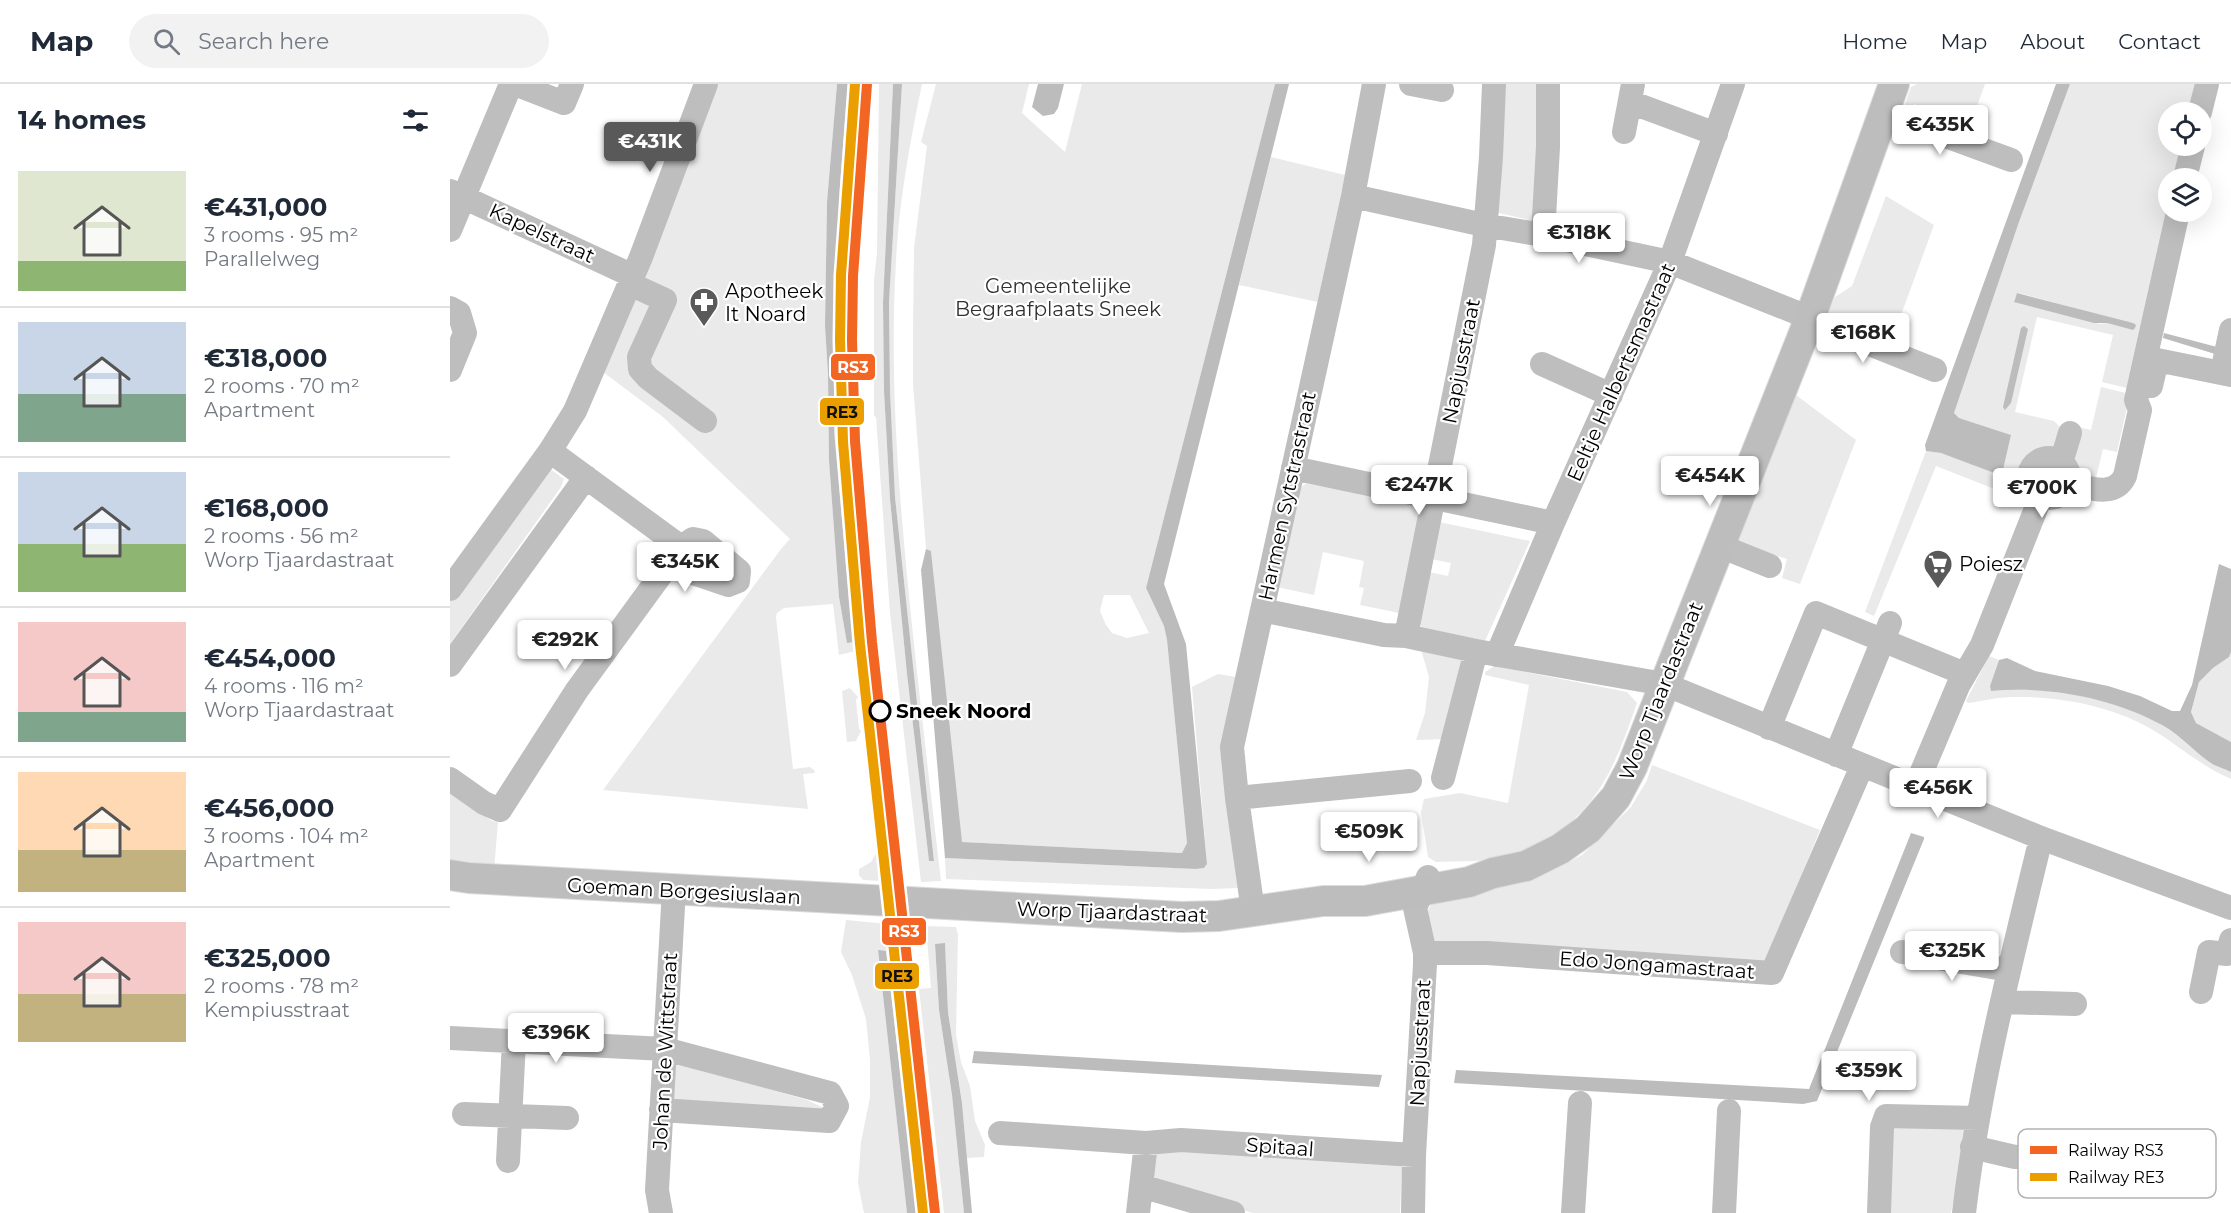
<!DOCTYPE html>
<html lang="en">
<head>
<meta charset="utf-8">
<style>
  body { margin:0; font-family:Montserrat,sans-serif; background:#f2f2f3; color:#1f2937; height:100vh; display:flex; flex-direction:column; font-size:22px; white-space:nowrap }
  * { box-sizing:border-box; margin:0 }
  p { font-size:20px; color:#747a83 }
  .icon { flex:none; width:33px; height:33px; fill:none; stroke:currentColor; stroke-width:2; stroke-linecap:round; stroke-linejoin:round }
  .map { position:relative; flex:1; overflow:hidden }
  .details { display:flex; flex-direction:column; background:#fff; width:450px }
  .details>* { flex:none }
  .controls { position:absolute; left:1708px; top:18px; display:grid; gap:12px }
  .controls a { display:grid; place-items:center; width:54px; height:54px; border-radius:50%; background:#fff; box-shadow:0 6px 24px #0002; font-size:30px }
  .price { position:absolute; translate:-50% -51px; padding:0 14px; border-radius:6px; background:#fff; color:#222; font-size:20px; line-height:39px; filter:drop-shadow(0 2px 3px #0008) }
  .price::after { content:''; position:absolute; left:50%; top:36px; width:18px; height:14px; margin-left:-9px; background:inherit; clip-path:polygon(0 0,100% 0,50% 100%) }
  .price.selected { background:#595959; color:#fff }
  ul { padding:0; list-style:none }
  li { display:flex; align-items:center; gap:18px; height:150px; padding:0 18px }
  li+li { border-top:2px solid #e0e1e3 }
  li span { display:grid; place-items:center; flex:none; width:168px; height:120px; border-radius:0px; color:#555 }
  li>.icon { margin-inline-start:auto }
  span .icon { width:72px; height:72px; fill:#fffc; stroke-width:1 }
  li b { font-size:26px }
  h2 { display:flex; justify-content:space-between; align-items:center; height:72px; padding:0 18px; font-size:26px }
  header { display:flex; align-items:center; gap:36px; box-sizing:border-box; height:84px; padding:0 30px; background:#fff; border-bottom:2px solid #e0e1e3 }
  header strong { font-size:28px }
  nav { display:flex; gap:33px; margin-inline-start:auto; font-size:21px }
  .search { width:420px; height:54px; background:#f2f2f3; display:flex; align-items:center; gap:15px; box-sizing:border-box; padding:0 21px; border-radius:33px; color:#747a83; font-size:22px }
  main { display:flex; flex:1; min-height:0 }
  .map>svg:first-child { display:block }
  .green { fill:#eaeaea; fill-rule:evenodd }
  .water { fill:#bcbcbc }
  .lines { fill:none; stroke-linecap:round; stroke-linejoin:round }
  .major-casing { stroke:#dbdbdb; stroke-width:32 }
  .minor { stroke:#bebebe; stroke-width:24 }
  .major { stroke:#bdbdbd; stroke-width:30 }
  .rail-1-casing { stroke:#fff; stroke-width:15 }
  .rail-2-casing { stroke:#fff; stroke-width:15 }
  .rail-1 { stroke:#f26522; stroke-width:10 }
  .rail-2 { stroke:#eb9e00; stroke-width:10 }
  .stop-dot { fill:#fff; stroke:#000; stroke-width:3 }
  .labels { text-anchor:middle; stroke-width:4.5; stroke-linejoin:round; paint-order:stroke }
  .street-label { font-size:20px; fill:#000; stroke:#fff }
  .park-label { font-size:20px; fill:#303030; stroke:#fff }
  .poi-label { font-size:20px; fill:#000; stroke:#fff; text-anchor:start }
  .stop-label { font-size:20px; font-weight:bold; fill:#000; stroke:#fff; text-anchor:start }
  .key { fill:#fff; stroke:#b2b2b2; stroke-width:1.5 }
  .key-label { font-size:16px; fill:#000 }
  .line-badge { stroke:#fff; stroke-width:2 }
  .badge-label { font-size:16px; text-anchor:middle; font-weight:bold; fill:#fff }
  .pale-badge-label { font-size:16px; text-anchor:middle; font-weight:bold; fill:#111 }
</style>
</head>
<body>
<header>
<strong>Map</strong>
<div class="search"><svg class="icon" aria-label="search" viewBox="0 0 24 24"><circle cx="10" cy="10" r="6"/><path d="M15 15l6 6"/></svg>Search here</div>
<nav><a>Home</a><a>Map</a><a>About</a><a>Contact</a></nav>
</header>
<main>
<section class="details">
<h2>14 homes<svg class="icon" aria-label="filters" viewBox="0 0 24 24"><path d="M4 7h16M4 17h16"/><circle cx="9" cy="7" r="2"/><circle cx="15" cy="17" r="2"/></svg></h2>
<ul>
<li><span style="background:linear-gradient(#dfe7d0 75%,#8fb573 0)"><svg class="icon" aria-label="home" viewBox="0 0 24 24"><path d="M3 11l9-7 9 7M6 9v11h12V9"/></svg></span><div><b>€431,000</b><p>3 rooms · 95 m²</p><p>Parallelweg</p></div></li>
<li><span style="background:linear-gradient(#c9d6e8 60%,#7fa58c 0)"><svg class="icon" aria-label="home" viewBox="0 0 24 24"><path d="M3 11l9-7 9 7M6 9v11h12V9"/></svg></span><div><b>€318,000</b><p>2 rooms · 70 m²</p><p>Apartment</p></div></li>
<li><span style="background:linear-gradient(#c9d6e8 60%,#8fb573 0)"><svg class="icon" aria-label="home" viewBox="0 0 24 24"><path d="M3 11l9-7 9 7M6 9v11h12V9"/></svg></span><div><b>€168,000</b><p>2 rooms · 56 m²</p><p>Worp Tjaardastraat</p></div></li>
<li><span style="background:linear-gradient(#f6c9c9 75%,#7fa58c 0)"><svg class="icon" aria-label="home" viewBox="0 0 24 24"><path d="M3 11l9-7 9 7M6 9v11h12V9"/></svg></span><div><b>€454,000</b><p>4 rooms · 116 m²</p><p>Worp Tjaardastraat</p></div></li>
<li><span style="background:linear-gradient(#ffd9b3 65%,#c2b280 0)"><svg class="icon" aria-label="home" viewBox="0 0 24 24"><path d="M3 11l9-7 9 7M6 9v11h12V9"/></svg></span><div><b>€456,000</b><p>3 rooms · 104 m²</p><p>Apartment</p></div></li>
<li><span style="background:linear-gradient(#f6c9c9 60%,#c2b280 0)"><svg class="icon" aria-label="home" viewBox="0 0 24 24"><path d="M3 11l9-7 9 7M6 9v11h12V9"/></svg></span><div><b>€325,000</b><p>2 rooms · 78 m²</p><p>Kempiusstraat</p></div></li>
</ul>
</section>
<div class="map">
<svg width="1781" height="1129" viewBox="0 0 1781 1129">
  <rect width="100%" height="100%" fill="#fff"/>
  <path class="green" d="M263,0H387L377,118L375,242L378,290L379,377L389,513L397,558H402L384,346L386,185L390,101L398,0H409C398,109 397,219 397,329H392L399,458L410,566L389,571L383,520L334,524L327,529L326,533L343,685L360,683L365,687L364,689L353,690L358,725L153,706L331,465L340,455L213,333L149,285Z
    M429,0H443L433,219L434,307L440,415L457,590L479,777L484,776L445,413L440,307L439,218L452,0H472C461,53 451,107 447,161C438,288 449,414 462,541C471,626 481,712 491,797L471,798L440,529L426,333L424,332V196L427,169Z
    M486,0H579L572,29L615,68L632,0H825L696,504L714,542L717,556L737,759L733,769L512,758L510,754L481,467L476,465L463,300V248L464,164L477,62L471,58ZM654,511H680L699,549L677,554L662,549L656,541L650,527Z
    M1053,0H1091L1083,137L1045,128Z
    M1467,0H1535L1516,53L1518,40L1464,20L1459,32L1452,29L1461,3Z
    M1620,0H1751L1744,28H1719V62H1737L1729,94H1719V128L1681,305L1652,298L1663,251L1587,233L1565,328L1604,337L1611,344L1604,365C1587,365 1571,373 1569,391C1569,400 1571,407 1570,415L1486,382L1424,532L1415,528L1476,367L1491,369L1553,386L1561,351L1509,334L1504,329L1569,138ZM1569,209L1668,236L1683,246L1657,239L1650,240L1564,216L1567,210Z
    M821,73L895,91L868,218L789,201Z
    M1436,112L1484,141L1440,261L1376,235L1385,213L1402,202Z
    M1651,303L1680,310L1667,368L1653,365L1645,398L1629,390L1622,374L1628,343L1641,346Z
    M1342,308L1406,356L1350,500L1332,494L1337,475L1282,457Z
    M92,379L114,395L111,403L0,560V510Z
    M859,397L962,419L969,430L949,529L910,521L914,504L909,503L914,477L873,468L864,511L827,503L849,405Z
    M989,438L1080,457L1035,557L972,543L970,541L979,488L998,492L1001,479L981,475Z
    M970,562L1014,570L997,655L966,656L975,629L979,593Z
    M1781,568V658L1746,639L1741,628L1749,598L1763,584L1779,573Z
    M1539,572L1549,576L1540,602L1541,607C1599,602 1661,613 1712,641C1731,651 1747,671 1764,681C1769,683 1775,685 1781,688V695C1750,682 1725,658 1696,642C1657,621 1607,612 1563,613C1548,613 1533,617 1518,619L1516,617Z
    M1044,582L1177,608L1187,619C1167,677 1149,727 1092,758C1078,766 1062,773 1045,775C1026,778 1005,777 986,778L978,773L971,728L974,715L1010,709L1058,719L1079,601L1035,591V588Z
    M768,590L786,593L788,804L762,805L496,795L495,774L746,785L754,784L757,780L742,603Z
    M400,604L408,613L406,616L409,645L411,647L406,657L397,658L392,607Z
    M1202,681L1370,746L1314,883L980,866L977,828L981,820L992,810L1081,795L1105,785L1132,771L1181,723L1197,696Z
    M0,708L42,737L48,738L44,786L0,784Z
    M432,765L433,774L431,797L413,796L409,791V785L421,778L428,766Z
    M396,836L437,840V850H446L478,1129H467L436,867H428L457,1129H414L408,1099L411,1058L420,1013V976L416,935L402,891L391,868Z
    M472,842L506,843L508,850L506,951L511,978L520,1002L525,1037L535,1061L534,1073L517,1074L512,1018L498,928L495,860H485L489,926L502,1011L514,1129H494L469,905L481,904L477,855L469,847Z
    M229,979L357,1016L372,1023L374,1026L221,1018L224,982Z
    M1441,1035L1519,1039L1501,1129H1435Z
    M707,1065L952,1079L950,1129H803L707,1101L699,1089Z"/>
  <path class="water" d="M387,0H398L390,101L386,185L384,346L403,558L397,559L389,513L379,377L378,290L375,242L377,118Z
    M443,0H452L439,218L440,307L445,413L484,777H479L457,590L440,415L434,307L433,219Z
    M588,0H614L608,24L604,30L593,32L582,23Z
    M825,0H839L714,500L736,560L757,780L754,784L746,785L495,774L471,486L476,465L481,467L512,758L732,769L737,759L717,556L714,542L696,504Z
    M1606,0H1620L1569,138L1504,329L1509,334L1561,351L1553,386L1547,390L1491,369L1476,367L1475,361Z
    M1567,209L1683,239L1686,241L1685,244L1683,246L1657,239H1644L1564,218Z
    M1574,242L1578,245L1561,319L1555,326L1553,323L1571,244Z
    M1714,249L1767,263L1765,270L1713,254Z
    M1769,480L1781,485V568L1779,573L1763,584L1749,598L1741,628L1746,639L1781,658V688C1775,685 1769,683 1764,681C1747,671 1731,651 1712,641C1661,613 1598,602 1541,607L1540,602L1549,576L1557,574L1585,587L1658,602L1690,612L1722,627H1730L1742,601Z
    M1461,749L1474,753V755L1367,1017L1353,1020L1004,999L1006,986L1359,1005Z
    M495,859L498,928L512,1019L522,1129H514L502,1011L489,926L485,860Z
    M428,866L436,867L467,1129H457Z
    M524,967L932,991L929,1003L522,979Z"/>
  <g class="lines">
    <g class="major-casing">
      <path id="major" d="M0,791L19,794L732,833L769,832L873,817H915L1019,798L1043,789L1076,782L1110,765L1138,745L1166,713L1182,683L1360,234L1444,0"/>
    </g>
    <path class="minor" d="M65,0L114,19L122,0
      M961,0L992,6
      M1180,18L1266,50
      M1750,28L1757,0
      M1433,29L1561,76
      M1174,48L1183,0
      M1735,94L1743,62
      M0,107L183,192
      M903,112L1034,141L1093,151L1220,178L1360,234L1382,245L1485,286
      M0,146L61,0
      M1093,151L1098,63V0
      M180,200L215,216L189,273L190,285L198,294L255,337
      M0,224L9,229L15,249L0,286
      M1092,280L1161,311
      M1772,288L1781,246
      M1701,302L1707,276L1781,291
      M100,367L231,463L221,477L231,485L278,501L288,497L289,487L253,457L243,455L231,463
      M1579 394a20 20 0 1 1 40 0a20 20 0 1 1-40 0Z
      M1608,377L1614,369L1620,349
      M843,384L1103,439
      M1618,399C1637,403 1664,415 1675,392L1690,326L1686,316L1728,128
      M1270,462L1320,482
      M0,505L100,367L125,327L191,173L256,0
      M812,526L934,551L956,552L1026,567L993,694
      M956,552L1034,161L1041,73L1044,0
      M1026,567L1214,600L1591,754L1781,824
      M1047,571L1103,439L1220,178L1283,0
      M0,581L136,393
      M1319,644L1366,529L1515,590
      M1386,671L1440,539
      M0,695L34,719L50,726L127,606L221,477
      M1465,704L1508,602L1532,561L1591,412
      M787,714L960,697
      M803,827L787,714L782,663L903,112L924,0
      M1452,868L1559,886
      M975,869H1037L1322,889L1412,682
      M1751,908L1759,868L1777,870L1781,856
      M1552,918L1625,920
      M0,954L215,965L380,1009L387,1022L379,1037L211,1026
      M14,1030L117,1034
      M550,1049L696,1059L731,1056L964,1071
      M1522,1063L1565,1073L1593,1072
      M58,1077L64,957
      M691,1102L783,1129
      M211,1129L207,1106L224,805
      M688,1129L696,1059
      M963,1129L964,1071L975,880V869L965,824L978,793
      M1123,1129L1130,1019
      M1274,1129L1279,1027
      M1429,1129L1432,1043L1436,1032L1528,1034
      M1514,1129C1529,1002 1561,878 1591,754"/>
    <use href="#major" class="major"/>
    <g class="rail-1-casing">
      <path id="rail-1" d="M417,0L403,192L402,256L405,357L422,558L485,1129"/>
    </g>
    <g class="rail-2-casing">
      <path id="rail-2" d="M405,0L391,191L390,256L393,358L410,560L473,1129"/>
    </g>
    <use href="#rail-1" class="rail-1"/>
    <use href="#rail-2" class="rail-2"/>
  </g>
  <defs>
    <g id="pharmacy-pin" transform="scale(1.5)"><path d="M0 17L-7.5 6A9.5 9.5 0 1 1 7.5 6Z" fill="#595959" stroke="#fff"/><path d="M-2-6h4v4h4v4h-4v4h-4v-4h-4v-4h4Z" fill="#fff"/></g>
    <g id="supermarket-pin" transform="scale(1.5)"><path d="M0 17L-7.5 6A9.5 9.5 0 1 1 7.5 6Z" fill="#595959" stroke="#fff"/><path d="M-6-5.5h2.5l.6 2H6L4.5 2H-2.5L-4.4-4H-6ZM-1.5 3.2a1.3 1.3 0 1 0 .1 0ZM3 3.2a1.3 1.3 0 1 0 .1 0Z" fill="#fff"/></g>
  </defs>
  <g fill-rule="evenodd">
    <use href="#pharmacy-pin" x="254" y="218"/>
    <use href="#supermarket-pin" x="1488" y="480"/>
  </g>
  <circle class="stop-dot" cx="430" cy="627" r="10"/>
  <g class="labels">
    <g class="street-label">
      <text transform="translate(92 149) rotate(25)" y="7">Kapelstraat</text>
      <text transform="translate(1011 277) rotate(-79)" y="7">Napjusstraat</text>
      <text transform="translate(1171 288) rotate(-66)" y="7">Eeltje Halbertsmastraat</text>
      <text transform="translate(837 412) rotate(-78)" y="7">Harmen Sytstrastraat</text>
      <text transform="translate(1211 607) rotate(-68)" y="7">Worp Tjaardastraat</text>
      <text transform="translate(234 807) rotate(3)" y="7">Goeman Borgesiuslaan</text>
      <text transform="translate(662 828) rotate(2)" y="7">Worp Tjaardastraat</text>
      <text transform="translate(1207 881) rotate(4)" y="7">Edo Jongamastraat</text>
      <text transform="translate(970 959) rotate(-87)" y="7">Napjusstraat</text>
      <text transform="translate(215 967) rotate(-87)" y="7">Johan de Wittstraat</text>
      <text transform="translate(830 1063) rotate(4)" y="7">Spitaal</text>
    </g>
    <g class="park-label">
      <text x="608" y="209">Gemeentelijke<tspan x="608" dy="23">Begraafplaats Sneek</tspan></text>
    </g>
    <g class="poi-label">
      <text x="275" y="214">Apotheek<tspan x="275" dy="23">It Noard</tspan></text>
      <text x="1509" y="487">Poiesz</text>
    </g>
    <g class="stop-label">
      <text x="446" y="634">Sneek Noord</text>
    </g>
  </g>
  <rect x="1568" y="1045" width="198" height="69" rx="9" class="key"/>
  <rect x="1580" y="1062" width="27" height="8" fill="#f26522"/>
  <rect x="1580" y="1089" width="27" height="8" fill="#eb9e00"/>
  <g class="key-label">
    <text x="1618" y="1072">Railway RS3</text>
    <text x="1618" y="1099">Railway RE3</text>
  </g>
  <g class="line-badge">
    <rect x="380" y="269" width="46" height="28" rx="6" fill="#f26522"/>
    <rect x="369" y="313" width="46" height="29" rx="6" fill="#eb9e00"/>
    <rect x="431" y="833" width="46" height="29" rx="6" fill="#f26522"/>
    <rect x="424" y="878" width="46" height="28" rx="6" fill="#eb9e00"/>
  </g>
  <g class="badge-label">
    <text x="403" y="289">RS3</text>
    <text x="454" y="853">RS3</text>
  </g>
  <g class="pale-badge-label">
    <text x="392" y="334">RE3</text>
    <text x="447" y="898">RE3</text>
  </g>
</svg>
<div class="controls">
<a><svg class="icon" aria-label="locate" viewBox="0 0 24 24"><circle cx="12" cy="12" r="6"/><path d="M12 2v4M12 18v4M2 12h4M18 12h4"/></svg></a>
<a><svg class="icon" aria-label="layers" viewBox="0 0 24 24"><path d="M12 4l9 5-9 5-9-5zM3 14l9 5 9-5"/></svg></a>
</div>
<b class="price" style="left:1490px;top:72px">€435K</b>
<b class="price selected" style="left:200px;top:89px">€431K</b>
<b class="price" style="left:1129px;top:180px">€318K</b>
<b class="price" style="left:1413px;top:280px">€168K</b>
<b class="price" style="left:1260px;top:423px">€454K</b>
<b class="price" style="left:969px;top:432px">€247K</b>
<b class="price" style="left:1592px;top:435px">€700K</b>
<b class="price" style="left:235px;top:509px">€345K</b>
<b class="price" style="left:115px;top:587px">€292K</b>
<b class="price" style="left:1488px;top:735px">€456K</b>
<b class="price" style="left:919px;top:779px">€509K</b>
<b class="price" style="left:1502px;top:898px">€325K</b>
<b class="price" style="left:106px;top:980px">€396K</b>
<b class="price" style="left:1419px;top:1018px">€359K</b>
</div>
</main>
</body>
</html>
